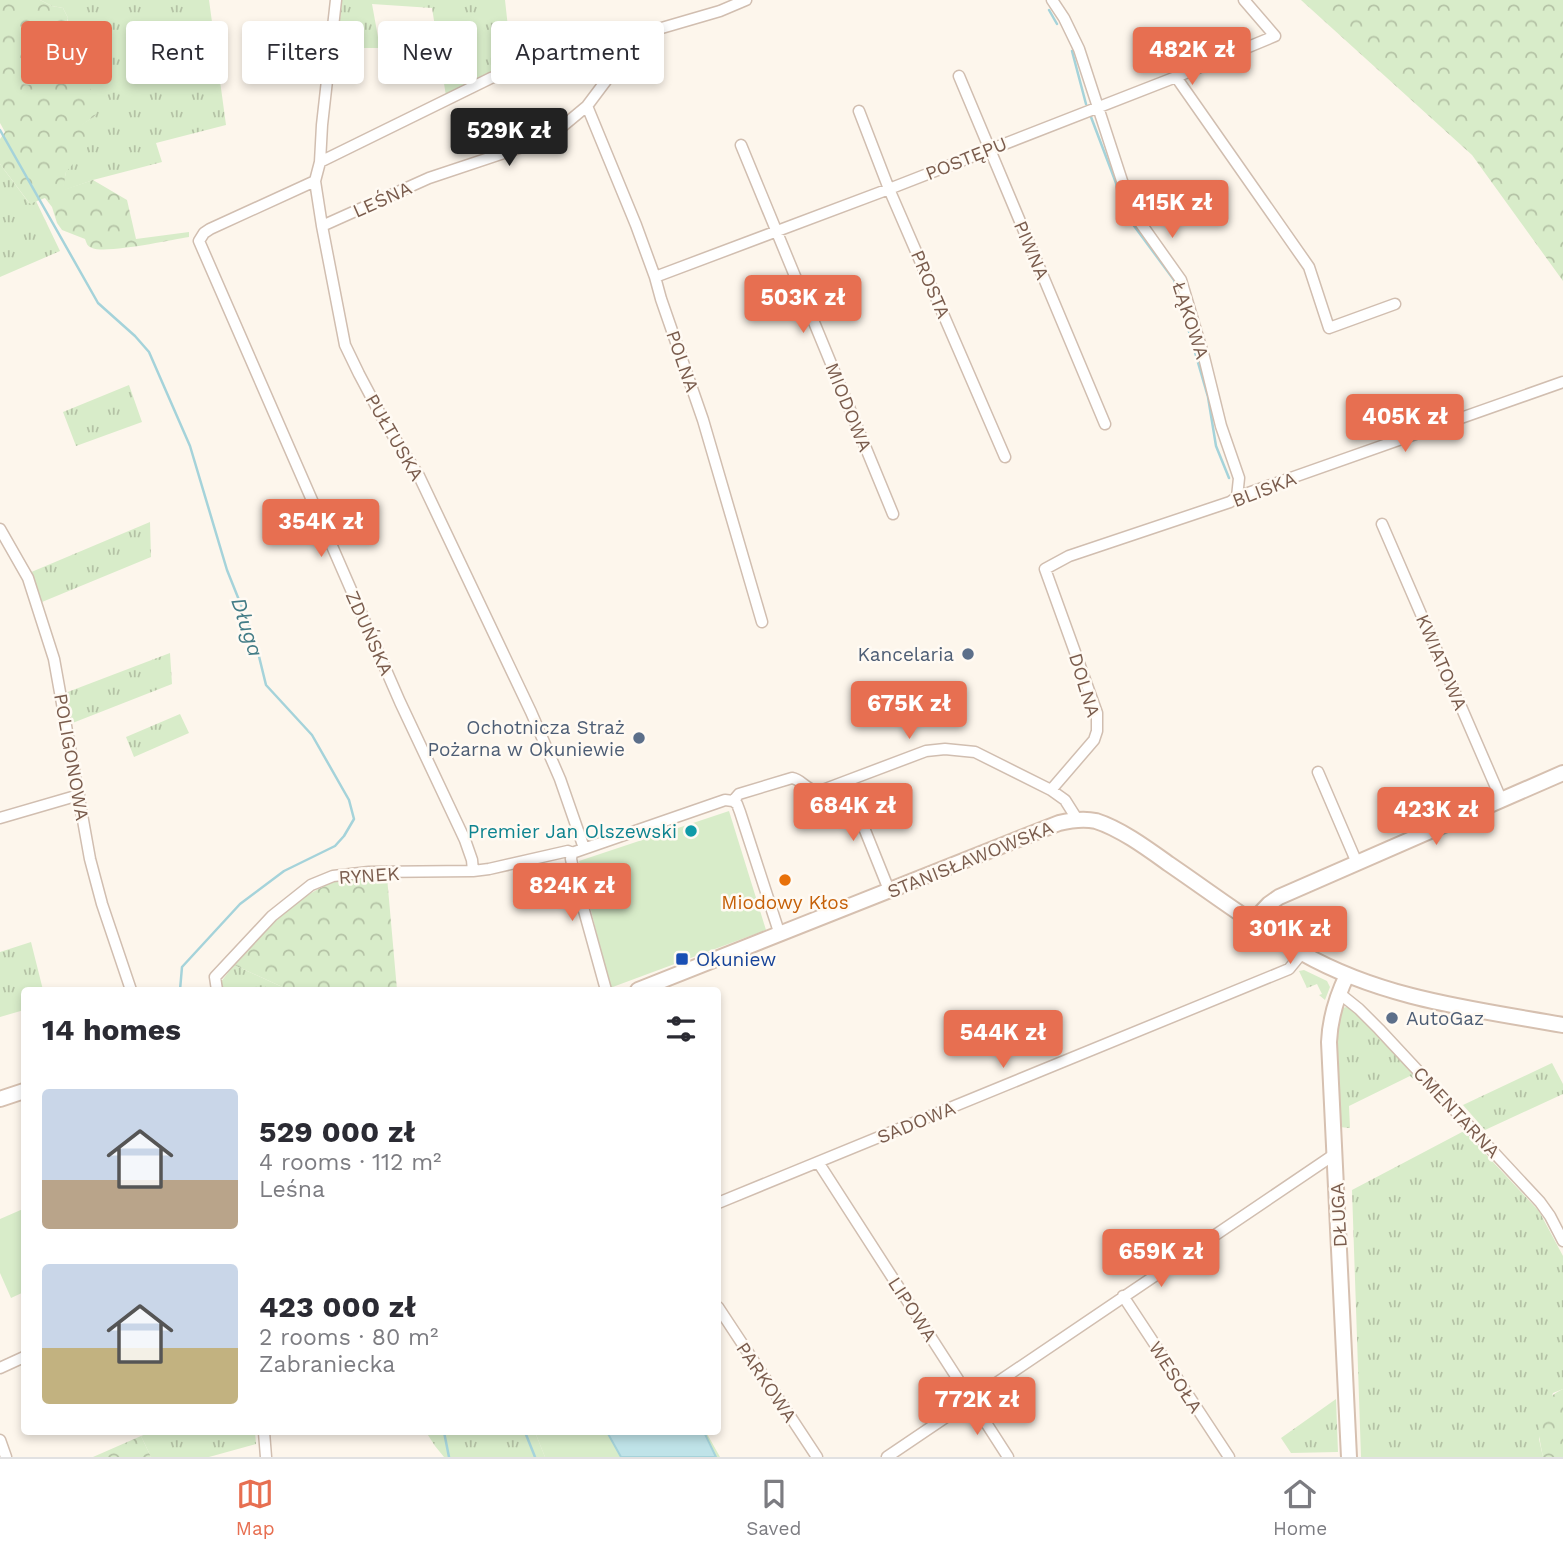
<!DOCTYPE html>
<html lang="en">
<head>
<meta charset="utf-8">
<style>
  body { margin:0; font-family:"Work Sans",sans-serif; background:#f7f7f7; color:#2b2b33; height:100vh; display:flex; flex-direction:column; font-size:26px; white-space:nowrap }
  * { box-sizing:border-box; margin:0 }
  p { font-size:23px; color:#7c7c81 }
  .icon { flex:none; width:38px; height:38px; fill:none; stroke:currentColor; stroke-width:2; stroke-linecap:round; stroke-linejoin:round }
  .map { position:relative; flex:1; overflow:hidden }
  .side { position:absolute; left:21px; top:987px; width:700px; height:448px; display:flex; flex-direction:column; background:#fff; border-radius:7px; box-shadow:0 4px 10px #0003 }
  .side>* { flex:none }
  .banner { position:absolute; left:21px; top:21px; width:700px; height:63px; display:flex; gap:14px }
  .price { position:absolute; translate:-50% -60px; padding:0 16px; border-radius:7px; background:#e76f51; color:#fff; font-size:23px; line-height:46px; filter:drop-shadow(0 2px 4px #0008) }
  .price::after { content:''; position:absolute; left:50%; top:42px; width:21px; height:16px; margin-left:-10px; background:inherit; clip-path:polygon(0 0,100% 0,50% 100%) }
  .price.current { background:#222; color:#fff }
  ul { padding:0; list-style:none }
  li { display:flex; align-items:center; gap:21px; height:175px; padding:0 21px }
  li span { display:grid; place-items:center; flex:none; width:196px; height:140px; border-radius:7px; color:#555 }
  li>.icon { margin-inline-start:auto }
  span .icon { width:84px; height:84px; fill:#fffc; stroke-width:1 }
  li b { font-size:30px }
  h2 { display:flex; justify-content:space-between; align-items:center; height:84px; padding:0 21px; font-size:30px }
  .pill { padding:0 24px; border-radius:7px; background:#fff; box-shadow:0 4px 10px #0003; font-size:24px; line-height:63px }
  .pill.current { background:#e76f51; color:#fff }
  .menu { display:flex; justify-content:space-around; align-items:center; height:98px; border-top:2px solid #e1e1e2; background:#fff; font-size:19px; color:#7c7c81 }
  .menu a { display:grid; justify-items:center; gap:4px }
  .menu .current { color:#e76f51 }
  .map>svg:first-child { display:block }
  .grass { fill:url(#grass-tufts) }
  .forest { fill:url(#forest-crowns) }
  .green { fill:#d8ecc9 }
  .water { fill:#bfe3e8; stroke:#a5d3da; stroke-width:2 }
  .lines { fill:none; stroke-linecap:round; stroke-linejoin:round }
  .stream { stroke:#a5d3da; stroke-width:2.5 }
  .street-casing { stroke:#d1beb0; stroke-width:13 }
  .secondary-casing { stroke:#d6c0b0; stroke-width:18 }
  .street { stroke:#fff; stroke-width:10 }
  .secondary { stroke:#fff; stroke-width:14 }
  .service-dot { fill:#5c6f8a; stroke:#fffaf3; stroke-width:2.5 }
  .culture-dot { fill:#0f9aa8; stroke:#fffaf3; stroke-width:2.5 }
  .food-dot { fill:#e8710a; stroke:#fffaf3; stroke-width:2.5 }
  .transit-dot { fill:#1a4fb4; stroke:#fffaf3; stroke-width:2.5 }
  .labels { text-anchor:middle; stroke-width:5; stroke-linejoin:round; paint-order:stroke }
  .street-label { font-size:19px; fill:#7a5c4d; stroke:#fffaf3 }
  .service-label { font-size:19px; fill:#4e5e75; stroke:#fffaf3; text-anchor:end }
  .culture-label { font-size:19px; fill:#0d838f; stroke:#fffaf3; text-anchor:end }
  .food-label { font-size:19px; fill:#c56008; stroke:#fffaf3 }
  .transit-label { font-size:19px; fill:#164399; stroke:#fffaf3; text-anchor:start }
  .water-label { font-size:21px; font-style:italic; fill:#437c86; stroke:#fffaf3 }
</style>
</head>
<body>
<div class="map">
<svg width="1563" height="1457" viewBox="0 0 1563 1457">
  <defs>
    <pattern id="grass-tufts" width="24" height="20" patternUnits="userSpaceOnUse" patternTransform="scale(1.75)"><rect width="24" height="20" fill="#d8ecc9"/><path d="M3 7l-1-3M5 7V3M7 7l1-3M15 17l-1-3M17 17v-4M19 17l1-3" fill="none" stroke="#b4c2a5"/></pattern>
    <pattern id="forest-crowns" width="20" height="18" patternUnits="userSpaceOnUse" patternTransform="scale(1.75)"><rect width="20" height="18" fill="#d8ecc9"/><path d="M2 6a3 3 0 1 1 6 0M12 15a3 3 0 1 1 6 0" fill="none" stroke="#b4c2a5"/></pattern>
  </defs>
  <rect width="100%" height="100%" fill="#fdf6ec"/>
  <path class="grass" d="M40,0H209L226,125L156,143L162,162L93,180L62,191L66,172L81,125L96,115L55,72L49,67L30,85L22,84L39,60L40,44L49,32L67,24L68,18L63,8L52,6Z
    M342,0H505L512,64L446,96L432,8L372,4L380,48H337Z
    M0,164L29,203L36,201L60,251L0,277Z
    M129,385L142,422L76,446L63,412Z
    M150,522L151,557L42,602L29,573Z
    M170,653L172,684L70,724L65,693Z
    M180,714L189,733L134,757L126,737Z
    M31,942L43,990H24V1010L0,1017V952Z
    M234,965L289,990H221L220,983Z
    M1304,970L1327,981L1330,987L1325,1000L1319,995L1322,994L1317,984L1307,988L1299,971Z
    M1346,1007L1354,1010L1426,1085L1423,1087L1410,1076L1349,1106L1350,1128L1339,1127L1336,1052L1341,1012L1343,1008Z
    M1552,1063L1563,1084V1094L1485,1130L1463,1105Z
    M1464,1131L1539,1211L1563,1256V1389L1553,1393L1539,1439L1543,1457H1361L1352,1190Z
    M1336,1399L1338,1452L1291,1453L1281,1438Z
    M151,1432H255L256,1444L209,1457H151L141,1436Z
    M426,1432H535L545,1457H444L435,1446Z"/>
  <path class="forest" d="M0,0H40L52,6L63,8L68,18L66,24L49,32L40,44L39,60L22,84L30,85L44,73L40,70L43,66L56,72L78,73C90,85 97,97 96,115L82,125L93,129L87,148L66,172L63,190L93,180L127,200L136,239L189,232V237C170,240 107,254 92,248C87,246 87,244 85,239L62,230L57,223L52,207L45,198L30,204L0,164V139L5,132L0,123Z
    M1301,0H1563V281L1472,155Z
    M387,877L397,990H289L234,965C267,930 296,892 344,879C357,876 373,878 387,877Z
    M1563,1389V1457H1543C1537,1427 1532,1404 1563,1389Z
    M141,1436L151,1457H93Z"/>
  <path class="green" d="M729,811L766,930L610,988L579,861Z
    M23,1209L24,1212V1292L11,1298L0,1273V1219Z
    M535,1432H706L720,1457H545Z"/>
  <path class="water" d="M607,1432H704L716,1457H621Z"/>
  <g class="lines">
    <path class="stream" d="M1049,10L1057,24
      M1072,51L1086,104
      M1091,117L1116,183L1118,196L1129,219L1174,280L1208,397L1216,446L1229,478
      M0,130L98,303L135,336L149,352L190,446L227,570L255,640L266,685L312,735L349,800L354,819L344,836L335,846L284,871L240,904L182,967L180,990
      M444,1432L449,1457
      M525,1432L535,1457"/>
    <g class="street-casing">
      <path id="street" d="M336,0L322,125L320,162L315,181L322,226L345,345L359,374L385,423L419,476L531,712L560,779L584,848
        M1052,0L1064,18L1079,49L1125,190L1137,218L1181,280L1204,357L1221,426L1239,478L1237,497
        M959,76L1105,424
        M1176,77L1309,267L1329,328L1395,304
        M587,106L636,225L655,277L661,299L703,420L762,622
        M859,111L889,189L1005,457
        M741,145L893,514
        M320,162L491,78L580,45L617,34H641L720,11L746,0
        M315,181L210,229L204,233L199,241L400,702L465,840L472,860L473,871
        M322,226L429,178L534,143L557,131L587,106L641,34
        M655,277L889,189L1176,77L1275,36L1244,0
        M1382,524L1501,799
        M0,529L28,578L54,659L90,859L102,904L131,990
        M1318,772L1357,863
        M846,783L889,890
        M1051,790L1094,740L1097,731V713L1045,569L1069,556L1230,502L1237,497L1563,382
        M733,801L739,794L792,778C803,780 806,791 820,791L926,751L945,749L975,752L1051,790L1065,800L1077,819
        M733,801L737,804L740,812L780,935
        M0,818L79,795
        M572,853L571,859L575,878L606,990
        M217,990L215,977L272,916L311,885L333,876L369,872L473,871L489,869L568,851L572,853L725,800L733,801
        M1339,993L1359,1009L1379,1029L1540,1202L1550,1216L1563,1241
        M818,1162L1008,1457
        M718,1203L1289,969L1302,953
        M1123,1296L1229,1457
        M718,1307L817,1457
        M0,1368L24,1357
        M264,1432L266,1457
        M0,1440L6,1457
        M887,1457L1335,1154"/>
    </g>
    <g class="secondary-casing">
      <path id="secondary" d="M1252,922L1269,904L1279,897L1563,773
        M1347,975C1337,996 1330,1018 1329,1042L1349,1457
        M638,990L1059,823C1071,820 1083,818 1096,821C1121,829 1148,849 1169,864C1213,894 1256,927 1302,953C1383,999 1473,1009 1563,1025
        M0,1099L24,1091"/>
    </g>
    <use href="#street" class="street"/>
    <use href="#secondary" class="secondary"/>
  </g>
  <g class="service-dot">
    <circle cx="968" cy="654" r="7"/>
    <circle cx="639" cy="738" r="7"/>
    <circle cx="1392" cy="1018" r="7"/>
  </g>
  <circle class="culture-dot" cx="691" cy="831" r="7"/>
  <circle class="food-dot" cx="785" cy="880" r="7"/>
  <rect class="transit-dot" x="675" y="952" width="14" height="14" rx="3.5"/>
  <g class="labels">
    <g class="street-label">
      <text transform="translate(966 158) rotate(-22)" y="7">POSTĘPU</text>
      <text transform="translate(382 199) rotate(-24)" y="7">LEŚNA</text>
      <text transform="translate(1032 250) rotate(67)" y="7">PIWNA</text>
      <text transform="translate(931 284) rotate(67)" y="7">PROSTA</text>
      <text transform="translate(1191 320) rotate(72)" y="7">ŁĄKOWA</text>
      <text transform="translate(683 361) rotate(71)" y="7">POLNA</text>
      <text transform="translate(849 407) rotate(68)" y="7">MIODOWA</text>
      <text transform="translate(395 437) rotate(60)" y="7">PUŁTUSKA</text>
      <text transform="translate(1264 489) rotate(-21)" y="7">BLISKA</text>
      <text transform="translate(370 633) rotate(66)" y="7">ZDUŃSKA</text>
      <text transform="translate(1442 662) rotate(67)" y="7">KWIATOWA</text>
      <text transform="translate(1085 685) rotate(73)" y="7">DOLNA</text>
      <text transform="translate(72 757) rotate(80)" y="7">POLIGONOWA</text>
      <text transform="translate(970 859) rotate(-22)" y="7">STANISŁAWOWSKA</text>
      <text transform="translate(369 875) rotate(-4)" y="7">RYNEK</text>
      <text transform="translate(1457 1112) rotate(47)" y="7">CMENTARNA</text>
      <text transform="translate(916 1122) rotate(-22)" y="7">SADOWA</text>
      <text transform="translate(1338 1215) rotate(-93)" y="7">DŁUGA</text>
      <text transform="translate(913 1309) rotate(57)" y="7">LIPOWA</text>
      <text transform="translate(1176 1377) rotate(57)" y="7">WESOŁA</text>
      <text transform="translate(767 1382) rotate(56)" y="7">PARKOWA</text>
    </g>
    <g class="service-label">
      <text x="954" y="661">Kancelaria</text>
      <text x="625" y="734">Ochotnicza Straż<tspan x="625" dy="22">Pożarna w Okuniewie</tspan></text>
      <text x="1406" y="1025" text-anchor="start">AutoGaz</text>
    </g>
    <g class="culture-label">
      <text x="677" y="838">Premier Jan Olszewski</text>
    </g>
    <g class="food-label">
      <text x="785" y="909">Miodowy Kłos</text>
    </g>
    <g class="transit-label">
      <text x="696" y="966">Okuniew</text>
    </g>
    <g class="water-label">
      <text transform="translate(247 627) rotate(72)" y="7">Długa</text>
    </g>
  </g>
</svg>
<b class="price" style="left:1192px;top:87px">482K zł</b>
<b class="price current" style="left:509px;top:168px">529K zł</b>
<b class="price" style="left:1172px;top:240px">415K zł</b>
<b class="price" style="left:803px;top:335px">503K zł</b>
<b class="price" style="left:1405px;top:454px">405K zł</b>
<b class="price" style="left:321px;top:559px">354K zł</b>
<b class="price" style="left:909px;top:741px">675K zł</b>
<b class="price" style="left:853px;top:843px">684K zł</b>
<b class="price" style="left:1436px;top:847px">423K zł</b>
<b class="price" style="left:572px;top:923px">824K zł</b>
<b class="price" style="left:1290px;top:966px">301K zł</b>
<b class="price" style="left:1003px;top:1070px">544K zł</b>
<b class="price" style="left:1161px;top:1289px">659K zł</b>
<b class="price" style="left:977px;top:1437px">772K zł</b>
<div class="banner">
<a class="pill current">Buy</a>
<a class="pill">Rent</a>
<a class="pill">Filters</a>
<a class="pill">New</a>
<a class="pill">Apartment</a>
</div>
<section class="side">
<h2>14 homes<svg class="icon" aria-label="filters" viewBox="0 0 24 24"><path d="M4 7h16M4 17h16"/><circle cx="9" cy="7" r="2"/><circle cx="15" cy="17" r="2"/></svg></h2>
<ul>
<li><span style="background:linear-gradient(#c9d6e8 65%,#b9a48a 0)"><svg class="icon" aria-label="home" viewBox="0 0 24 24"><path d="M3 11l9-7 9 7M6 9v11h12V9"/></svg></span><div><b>529 000 zł</b><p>4 rooms · 112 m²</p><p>Leśna</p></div></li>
<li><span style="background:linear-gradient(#c9d6e8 60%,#c2b280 0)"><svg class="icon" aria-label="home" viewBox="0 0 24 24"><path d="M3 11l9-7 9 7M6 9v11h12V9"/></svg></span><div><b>423 000 zł</b><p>2 rooms · 80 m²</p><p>Zabraniecka</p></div></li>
</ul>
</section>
</div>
<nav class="menu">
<a class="current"><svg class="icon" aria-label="map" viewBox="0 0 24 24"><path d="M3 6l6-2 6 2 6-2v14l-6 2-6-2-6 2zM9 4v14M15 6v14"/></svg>Map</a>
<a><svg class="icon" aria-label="saved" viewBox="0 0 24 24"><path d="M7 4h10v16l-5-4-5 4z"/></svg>Saved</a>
<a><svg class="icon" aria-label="home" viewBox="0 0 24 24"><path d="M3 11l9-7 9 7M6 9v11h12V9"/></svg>Home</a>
</nav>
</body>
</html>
